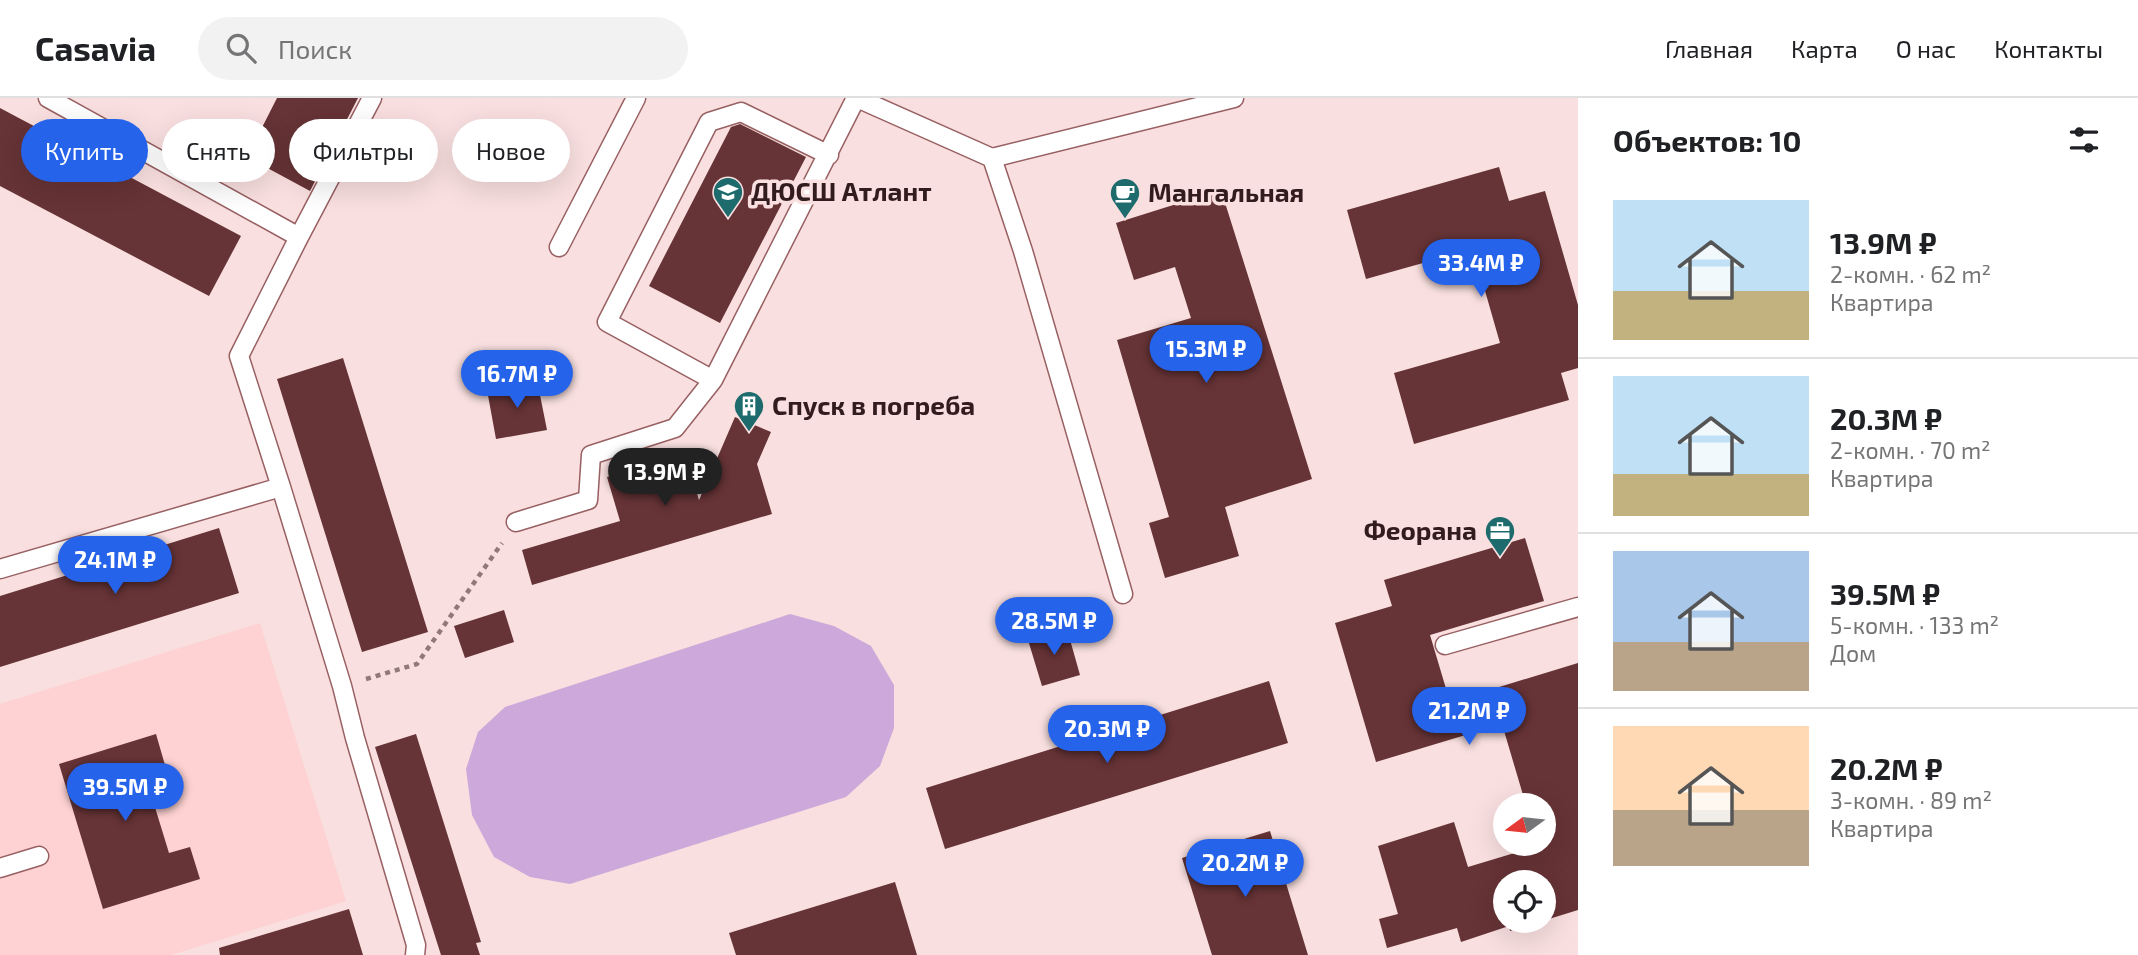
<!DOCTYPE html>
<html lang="ru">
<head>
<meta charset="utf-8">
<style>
  body { margin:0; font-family:"Exo 2",sans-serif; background:#f2f2f2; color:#202124; height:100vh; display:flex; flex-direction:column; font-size:26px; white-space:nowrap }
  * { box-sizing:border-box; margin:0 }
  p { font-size:23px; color:#757577 }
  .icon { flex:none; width:38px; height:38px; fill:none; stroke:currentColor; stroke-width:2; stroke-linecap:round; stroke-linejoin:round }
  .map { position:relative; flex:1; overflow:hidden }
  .drawer { display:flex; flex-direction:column; background:#fff; width:560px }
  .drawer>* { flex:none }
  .top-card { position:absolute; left:21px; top:21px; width:665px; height:63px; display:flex; gap:14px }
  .needle { width:46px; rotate:255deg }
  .buttons { position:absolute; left:1493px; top:695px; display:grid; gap:14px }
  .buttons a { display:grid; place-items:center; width:63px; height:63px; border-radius:50%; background:#fff; box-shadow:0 7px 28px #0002; font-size:35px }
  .price { position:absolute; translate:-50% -60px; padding:0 16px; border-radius:24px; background:#2563eb; color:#fff; font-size:23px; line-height:46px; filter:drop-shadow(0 2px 4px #0008) }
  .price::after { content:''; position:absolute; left:50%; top:42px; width:21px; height:16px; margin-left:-10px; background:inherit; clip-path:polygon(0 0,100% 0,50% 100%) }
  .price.selected { background:#222; color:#fff }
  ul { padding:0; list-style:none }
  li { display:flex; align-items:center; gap:21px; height:175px; padding:0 35px }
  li+li { border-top:2px solid #e0e0e0 }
  li span { display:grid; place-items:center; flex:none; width:196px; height:140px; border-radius:0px; color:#555 }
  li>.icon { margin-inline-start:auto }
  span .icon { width:84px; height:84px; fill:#fffc; stroke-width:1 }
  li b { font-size:30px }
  h2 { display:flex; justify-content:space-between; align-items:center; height:84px; padding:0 35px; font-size:30px }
  .chip { padding:0 24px; border-radius:32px; background:#fff; box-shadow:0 7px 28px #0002; font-size:24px; line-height:63px }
  .chip.selected { background:#2563eb; color:#fff }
  header { display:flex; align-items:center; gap:42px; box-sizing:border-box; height:98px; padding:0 35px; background:#fff; border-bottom:2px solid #e0e0e0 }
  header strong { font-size:33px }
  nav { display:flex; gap:38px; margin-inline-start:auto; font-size:24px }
  .search { width:490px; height:63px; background:#f2f2f2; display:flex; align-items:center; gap:18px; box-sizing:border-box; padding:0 24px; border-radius:38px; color:#757577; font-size:26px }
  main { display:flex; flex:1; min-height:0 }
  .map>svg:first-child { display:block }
  .built { fill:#fed2d2 }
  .green { fill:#cda8da }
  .building { fill:#663336; fill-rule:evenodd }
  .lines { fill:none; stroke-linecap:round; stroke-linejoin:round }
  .service-casing { stroke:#986062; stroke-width:21 }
  .path { stroke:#917879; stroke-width:4.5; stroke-dasharray:5 5; stroke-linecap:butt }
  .service { stroke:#fff; stroke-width:18 }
  .labels { text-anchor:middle; stroke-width:7; stroke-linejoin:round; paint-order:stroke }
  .poi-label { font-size:26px; font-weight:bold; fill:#331c1d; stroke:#f9dfdf; text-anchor:start }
</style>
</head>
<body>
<header>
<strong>Casavia</strong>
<div class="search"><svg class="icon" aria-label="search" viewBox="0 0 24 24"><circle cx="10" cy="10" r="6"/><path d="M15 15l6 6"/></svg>Поиск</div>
<nav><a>Главная</a><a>Карта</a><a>О нас</a><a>Контакты</a></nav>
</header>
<main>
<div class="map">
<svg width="1578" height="857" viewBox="0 0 1578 857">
  <rect width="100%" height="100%" fill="#f9dfdf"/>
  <path class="built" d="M260,525L346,803L171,857H0V606Z"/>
  <path class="green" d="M790,516L834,528L871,548L894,587V630L880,668L846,699L570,786L530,779L494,759L472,717L466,671L478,634L505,609Z"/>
  <path class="building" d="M277,0H358L310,93L247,59Z
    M0,10L241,138L209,198L0,88Z
    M740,26L806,59L720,225L649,188L731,29Z
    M1499,69L1509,103L1545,93L1578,207V270L1561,275L1569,302L1414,346L1394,275L1500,245L1473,151L1366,181L1347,112Z
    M1221,92L1312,381L1225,409L1239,458L1165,480L1149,425L1169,419L1117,242L1191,220L1175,169L1134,182L1116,125Z
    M343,260L428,534L362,554L277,281Z
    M537,282L547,332L496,341L487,292Z
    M735,319L771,334L757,366L772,416L532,487L522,452L620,423L607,379L685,356L699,402Z
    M219,430L239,495L0,569V498Z
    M1525,440L1544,503L1430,537L1450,604L1578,565V812L1510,833L1509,828L1461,844L1457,830L1387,850L1379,821L1398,816L1378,748L1454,724L1468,769L1544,746V707H1526L1502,626L1376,664L1335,525L1392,508L1384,482ZM1505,784H1544V822H1505Z
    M504,512L514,544L465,560L454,528Z
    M1067,531L1080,577L1042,588L1028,542Z
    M1269,583L1288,645L945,751L926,690Z
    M156,636L167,674L146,680L169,755L190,749L200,781L103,811L59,666Z
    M416,636L481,844L476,845L480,857H441L375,649Z
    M1270,733L1308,857H1212L1182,760Z
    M895,784L917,857H736L729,835Z
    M349,811L363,857H220L219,850Z"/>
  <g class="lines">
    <g class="service-casing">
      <path id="service" d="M857,0L992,60L1234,0
        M829,57L741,14L709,24L607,224L713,282L856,0
        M992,60L1023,153L1123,496
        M299,139L372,0
        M559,149L636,0
        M281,389L342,588L355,640L416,847L415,857
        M516,424L588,402L591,357L675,330L713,282
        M0,471L281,389L239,258L299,139L48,0
        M1445,547L1578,509
        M0,770L39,758"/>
    </g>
    <path class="path" d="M366,581L417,566L502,445"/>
    <use href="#service" class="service"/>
  </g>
  <defs>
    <g id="school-pin" transform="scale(1.575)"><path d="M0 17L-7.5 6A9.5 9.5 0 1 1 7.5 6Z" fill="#1e6b6d" stroke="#f9dfdf"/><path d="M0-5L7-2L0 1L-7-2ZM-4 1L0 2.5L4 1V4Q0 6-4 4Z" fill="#fff"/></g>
    <g id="cafe-pin" transform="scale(1.575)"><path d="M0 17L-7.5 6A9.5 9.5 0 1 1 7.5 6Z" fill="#1e6b6d" stroke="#f9dfdf"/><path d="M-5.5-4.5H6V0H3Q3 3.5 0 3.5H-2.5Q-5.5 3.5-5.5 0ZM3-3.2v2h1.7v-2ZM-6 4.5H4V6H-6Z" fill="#fff"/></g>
    <g id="building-pin" transform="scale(1.575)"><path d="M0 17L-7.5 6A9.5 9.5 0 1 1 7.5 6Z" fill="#1e6b6d" stroke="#f9dfdf"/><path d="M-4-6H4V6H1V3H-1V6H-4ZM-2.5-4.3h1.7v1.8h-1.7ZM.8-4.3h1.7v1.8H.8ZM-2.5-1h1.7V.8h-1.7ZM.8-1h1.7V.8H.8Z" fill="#fff"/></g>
    <g id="office-pin" transform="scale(1.575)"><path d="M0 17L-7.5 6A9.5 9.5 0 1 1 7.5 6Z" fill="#1e6b6d" stroke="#f9dfdf"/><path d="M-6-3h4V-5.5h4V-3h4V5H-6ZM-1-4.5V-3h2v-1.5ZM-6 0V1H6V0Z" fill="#fff"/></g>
  </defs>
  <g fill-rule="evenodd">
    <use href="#school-pin" x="728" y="94"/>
    <use href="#cafe-pin" x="1125" y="95"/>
    <use href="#building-pin" x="749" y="308"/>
    <use href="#office-pin" x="1500" y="433"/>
  </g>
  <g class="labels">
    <g class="poi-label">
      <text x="751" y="103">ДЮСШ Атлант</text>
      <text x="1148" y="104">Мангальная</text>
      <text x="772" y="317">Спуск в погреба</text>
      <text x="1477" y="442" text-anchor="end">Феорана</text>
    </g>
  </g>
</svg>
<div class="buttons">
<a><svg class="needle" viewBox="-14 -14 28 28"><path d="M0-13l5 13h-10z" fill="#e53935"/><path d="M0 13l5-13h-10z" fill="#757577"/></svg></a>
<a><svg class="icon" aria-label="locate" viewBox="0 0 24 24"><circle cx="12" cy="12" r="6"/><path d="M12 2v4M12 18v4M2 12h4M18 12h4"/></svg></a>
</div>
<b class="price" style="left:1481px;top:201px">33.4M ₽</b>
<b class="price" style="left:1206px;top:287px">15.3M ₽</b>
<b class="price" style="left:517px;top:312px">16.7M ₽</b>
<b class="price selected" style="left:665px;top:410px">13.9M ₽</b>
<b class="price" style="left:115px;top:498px">24.1M ₽</b>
<b class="price" style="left:1054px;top:559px">28.5M ₽</b>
<b class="price" style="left:1469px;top:649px">21.2M ₽</b>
<b class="price" style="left:1107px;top:667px">20.3M ₽</b>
<b class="price" style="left:125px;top:725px">39.5M ₽</b>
<b class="price" style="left:1245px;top:801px">20.2M ₽</b>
<div class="top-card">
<a class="chip selected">Купить</a>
<a class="chip">Снять</a>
<a class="chip">Фильтры</a>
<a class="chip">Новое</a>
</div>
</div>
<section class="drawer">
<h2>Объектов: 10<svg class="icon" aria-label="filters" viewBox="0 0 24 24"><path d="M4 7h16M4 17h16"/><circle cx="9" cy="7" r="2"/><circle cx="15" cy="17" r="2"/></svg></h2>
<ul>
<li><span style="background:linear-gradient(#bfe0f5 65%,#c2b280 0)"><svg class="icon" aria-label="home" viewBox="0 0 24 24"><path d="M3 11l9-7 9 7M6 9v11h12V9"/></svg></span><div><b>13.9M ₽</b><p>2-комн. · 62 m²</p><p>Квартира</p></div></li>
<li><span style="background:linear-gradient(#bfe0f5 70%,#c2b280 0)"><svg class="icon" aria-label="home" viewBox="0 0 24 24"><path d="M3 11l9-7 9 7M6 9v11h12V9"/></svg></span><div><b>20.3M ₽</b><p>2-комн. · 70 m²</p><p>Квартира</p></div></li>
<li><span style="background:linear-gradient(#a9c7e8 65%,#b9a48a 0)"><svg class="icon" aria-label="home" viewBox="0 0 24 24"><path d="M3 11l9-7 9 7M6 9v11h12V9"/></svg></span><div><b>39.5M ₽</b><p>5-комн. · 133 m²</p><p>Дом</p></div></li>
<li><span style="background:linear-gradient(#ffd9b3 60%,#b9a48a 0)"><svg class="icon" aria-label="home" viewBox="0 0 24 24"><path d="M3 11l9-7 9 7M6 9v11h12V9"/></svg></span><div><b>20.2M ₽</b><p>3-комн. · 89 m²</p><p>Квартира</p></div></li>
</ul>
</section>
</main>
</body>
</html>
